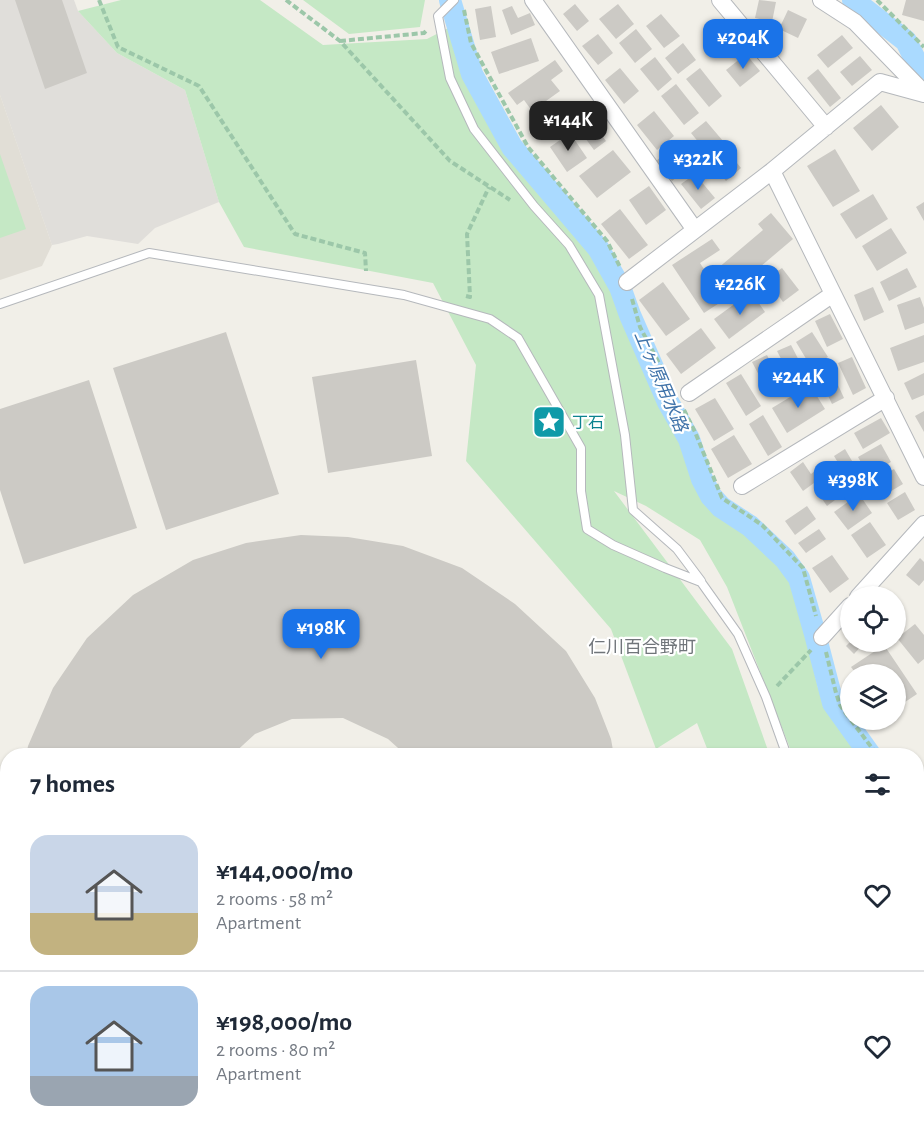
<!DOCTYPE html>
<html lang="en">
<head>
<meta charset="utf-8">
<style>
  body { margin:0; font-family:"Alegreya Sans","Noto Sans JP",sans-serif; background:#f6f6f7; color:#1f2937; height:100vh; display:flex; flex-direction:column; font-size:22px; white-space:nowrap }
  * { box-sizing:border-box; margin:0 }
  p { font-size:20px; color:#747a83 }
  .icon { flex:none; width:33px; height:33px; fill:none; stroke:currentColor; stroke-width:2; stroke-linecap:round; stroke-linejoin:round }
  .map { position:relative; flex:1; overflow:hidden }
  .drawer { position:absolute; left:0px; top:748px; width:924px; height:386px; display:flex; flex-direction:column; background:#fff; border-radius:24px 24px 0 0; box-shadow:0 2px 4px #0004 }
  .drawer>* { flex:none }
  .fabs { position:absolute; left:840px; top:586px; display:grid; gap:12px }
  .fabs a { display:grid; place-items:center; width:66px; height:66px; border-radius:50%; background:#fff; box-shadow:0 2px 4px #0004; font-size:30px }
  .price { position:absolute; translate:-50% -51px; padding:0 14px; border-radius:12px; background:#1a73e8; color:#fff; font-size:20px; line-height:39px; filter:drop-shadow(0 2px 3px #0008) }
  .price::after { content:''; position:absolute; left:50%; top:36px; width:18px; height:14px; margin-left:-9px; background:inherit; clip-path:polygon(0 0,100% 0,50% 100%) }
  .price.active { background:#222; color:#fff }
  ul { padding:0; list-style:none }
  li { display:flex; align-items:center; gap:18px; height:150px; padding:0 30px }
  li+li { border-top:2px solid #e0e1e3 }
  li span { display:grid; place-items:center; flex:none; width:168px; height:120px; border-radius:18px; color:#555 }
  li>.icon { margin-inline-start:auto }
  span .icon { width:72px; height:72px; fill:#fffc; stroke-width:1 }
  li b { font-size:26px }
  h2 { display:flex; justify-content:space-between; align-items:center; height:72px; padding:0 30px; font-size:26px }
  .map>svg:first-child { display:block }
  .industrial { fill:#e0deda }
  .education { fill:#e1ded6 }
  .green { fill:#c5e8c5 }
  .water { fill:#aadaff }
  .lines { fill:none; stroke-linecap:round; stroke-linejoin:round }
  .canal { stroke:#aadaff; stroke-width:22 }
  .building { fill:#cccac5 }
  .service-casing { stroke:#b5b8bc; stroke-width:10 }
  .minor-casing { stroke:#b5b8bc; stroke-width:18 }
  .path { stroke:#9cc7a9; stroke-width:4; stroke-dasharray:6 3; stroke-linecap:butt }
  .service { stroke:#fff; stroke-width:8 }
  .minor { stroke:#fff; stroke-width:16 }
  .labels { text-anchor:middle; stroke-width:4.5; stroke-linejoin:round; paint-order:stroke }
  .culture-label { font-size:16px; fill:#0d838f; stroke:#fff; text-anchor:start }
  .water-label { font-size:18px; font-style:italic; fill:#4174aa; stroke:#fff }
  .neighbourhood-label { font-size:18px; fill:#70757a; stroke:#fff }
</style>
</head>
<body>
<div class="map">
<svg width="924" height="1133" viewBox="0 0 924 1133">
  <rect width="100%" height="100%" fill="#f1efe8"/>
  <path class="industrial" d="M0,0H74L78,11L117,53L185,90L219,202L155,228L138,244L87,236L58,244L52,245L0,95Z"/>
  <path class="education" d="M0,95L52,245L42,266L0,280Z"/>
  <path class="green" d="M121,0H260L323,45L427,39L456,24L462,47L512,138L599,247L680,432L722,514L790,568L818,688L873,756H793L727,587L700,540L646,506L614,491L732,649L770,756H710L697,723L656,749L611,629L466,461L476,365L433,283L244,247L219,202L185,90L117,53L78,11Z
    M303,0H425L420,27L349,34Z
    M0,154L26,229L0,238Z
    M917,813L924,825V876L917,872Z"/>
  <path class="water" d="M626,1127H683L684,1133H627Z"/>
  <g class="lines">
    <path class="canal" d="M450,0L472,74L512,147L598,248L620,287L630,315L668,402L689,439L702,479L711,496L721,507L750,526L785,559L799,578L815,634L833,703L871,756
      M853,0L906,41L922,73
      M916,829L920,843L924,846
      M916,1133L924,1129"/>
  </g>
  <path class="building" d="M15,0H62L87,73L45,89Z
    M759,0L776,2L772,22L755,18Z
    M906,0H924V21L902,15Z
    M575,4L589,21L577,31L563,14Z
    M618,4L634,24L616,39L599,19Z
    M491,6L496,37L480,40L475,9Z
    M512,6L518,18L530,13L535,25L511,35L502,10Z
    M788,10L807,19L798,38L779,29Z
    M661,14L680,36L664,48L646,26Z
    M720,23L737,44L723,56L706,34Z
    M636,29L652,49L635,63L619,43Z
    M598,34L613,53L598,65L582,46Z
    M842,35L853,48L828,68L817,55Z
    M531,38L539,61L499,74L491,52Z
    M683,43L696,60L678,74L665,58Z
    M746,54L760,71L740,87L726,70Z
    M860,56L872,70L852,86L840,72Z
    M655,57L672,79L658,91L640,69Z
    M555,60L563,71L551,80L560,91L532,111L524,100L517,105L508,93Z
    M620,68L639,91L624,104L605,80Z
    M700,68L722,96L709,107L686,79Z
    M818,69L841,98L830,107L807,78Z
    M676,84L699,113L684,125L661,96Z
    M881,105L899,127L872,151L853,128Z
    M654,111L674,136L657,150L637,125Z
    M589,118L606,141L594,150L577,127Z
    M706,121L723,141L708,154L691,133Z
    M570,133L587,158L567,172L550,147Z
    M676,145L692,165L672,181L656,161Z
    M835,149L860,191L833,207L807,166Z
    M613,150L631,172L597,198L579,176Z
    M728,152L741,168L726,181L712,164Z
    M695,174L715,198L701,209L681,184Z
    M649,186L666,210L646,225L629,200Z
    M873,194L888,219L856,239L840,214Z
    M924,202V221L916,207Z
    M620,209L648,245L629,259L601,224Z
    M771,213L793,239L734,289L717,269L763,230L758,224Z
    M891,228L907,253L877,271L862,246Z
    M712,239L720,250L700,263L724,300L704,313L672,265Z
    M782,268L799,290L783,302L767,279Z
    M907,268L917,287L889,301L880,282Z
    M663,282L690,319L666,336L639,300Z
    M873,287L884,312L864,321L854,295Z
    M751,292L765,312L729,339L714,319Z
    M920,297L924,308V323L905,330L897,305Z
    M830,314L843,339L827,347L815,321Z
    M701,328L716,348L681,374L666,354Z
    M226,332L279,494L166,530L113,368Z
    M812,332L828,357L811,367L796,342Z
    M924,335V362L898,371L890,348Z
    M791,345L807,376L793,382L777,351Z
    M767,355L784,389L770,396L752,362Z
    M852,357L866,388L853,395L838,363Z
    M416,360L432,456L328,473L312,377Z
    M924,373V395L912,400L904,383Z
    M741,374L761,406L746,416L726,383Z
    M833,374L844,398L832,404L820,379Z
    M89,380L137,528L24,564L0,490V409Z
    M810,385L825,409L787,433L772,408Z
    M715,398L734,429L714,441L695,409Z
    M924,411V432L915,416Z
    M763,415L782,447L768,456L749,424Z
    M881,418L890,433L863,449L854,433Z
    M734,435L752,464L728,478L711,449Z
    M881,444L891,462L868,475L858,457Z
    M845,449L862,478L851,484L834,456Z
    M803,462L811,474L820,467L825,475L803,491L790,472Z
    M894,469L903,484L881,497L872,482Z
    M835,475L847,491L827,506L815,489Z
    M905,492L915,510L898,520L887,503Z
    M859,494L872,513L848,530L834,512Z
    M807,506L816,519L795,535L785,521Z
    M870,522L886,545L867,558L851,535Z
    M819,529L826,539L806,553L798,543Z
    M301,535L348,537L403,546L462,568L515,604L566,651L595,698L611,739L614,756H407L388,739L343,718L292,719L255,734L231,756H26L28,746L53,688L87,638L133,595L193,560L246,543Z
    M832,555L849,579L830,593L812,568Z
    M920,558L924,562V580L919,586L906,575Z
    M896,606L904,614L896,623Z
    M915,624L924,635V659L918,664L897,638Z
    M850,642H865L854,654L846,646Z
    M884,645L917,694L896,708V675H857L851,667Z
    M916,908L924,913V965L916,960Z
    M918,968L924,972V998L916,1008V970Z
    M924,1079V1107L916,1114V1086Z
    M209,1126H429V1127L413,1133H230Z
    M726,1126H782L789,1133H729L724,1129Z
    M796,1126H827L822,1133H804Z"/>
  <g class="lines">
    <g class="service-casing">
      <path id="service" d="M454,0L438,16L450,78L474,129L534,206L569,245L599,295L625,435L633,510L677,549L701,581
        M0,304L149,253L404,295L490,319L518,338L581,448V491L587,529L613,545L665,568L701,582L738,634L766,697L787,756
        M916,882L924,885
        M916,1068L924,1061
        M850,1133L857,1126"/>
    </g>
    <g class="minor-casing">
      <path id="minor" d="M533,0L695,230
        M720,0L826,127
        M821,0L855,22L924,93
        M772,171L924,477
        M627,282L772,171L880,82L924,94
        M689,393L833,294
        M742,486L886,398
        M858,597L924,524
        M822,637L850,606"/>
    </g>
    <path class="path" d="M99,0L118,47L199,86L295,234L365,253L366,271
      M286,0L340,41L450,161L510,200
      M877,0L924,47
      M464,10L471,43L528,147L607,241L620,267
      M340,41L424,33L426,31
      M466,296L470,297L467,234L489,187
      M632,299L640,327L672,388
      M684,410L695,432L722,498L762,525L803,568L816,616
      M826,652L836,693L840,705L850,719
      M777,686L811,650
      M851,720L878,756
      M916,794L924,827"/>
    <use href="#service" class="service"/>
    <use href="#minor" class="minor"/>
  </g>
  <defs>
    <g id="sight-square" transform="scale(1.725)"><rect x="-9" y="-9" width="18" height="18" rx="4" fill="#0f9aa8" stroke="#fff"/><path d="M0-6L1.8-2.2L6-1.7L2.9 1.2L3.7 5.4L0 3.3L-3.7 5.4L-2.9 1.2L-6-1.7L-1.8-2.2Z" fill="#fff"/></g>
  </defs>
  <g fill-rule="evenodd">
    <use href="#sight-square" x="549" y="422"/>
  </g>
  <g class="labels">
    <g class="culture-label">
      <text x="572" y="428">丁石</text>
    </g>
    <g class="water-label">
      <text transform="translate(661 381) rotate(67)" y="6">上ヶ原用水路</text>
    </g>
    <g class="neighbourhood-label">
      <text x="642" y="653">仁川百合野町</text>
    </g>
  </g>
</svg>
<div class="fabs">
<a><svg class="icon" aria-label="locate" viewBox="0 0 24 24"><circle cx="12" cy="12" r="6"/><path d="M12 2v4M12 18v4M2 12h4M18 12h4"/></svg></a>
<a><svg class="icon" aria-label="layers" viewBox="0 0 24 24"><path d="M12 4l9 5-9 5-9-5zM3 14l9 5 9-5"/></svg></a>
</div>
<b class="price" style="left:743px;top:70px">¥204K</b>
<b class="price active" style="left:568px;top:152px">¥144K</b>
<b class="price" style="left:698px;top:191px">¥322K</b>
<b class="price" style="left:740px;top:316px">¥226K</b>
<b class="price" style="left:798px;top:409px">¥244K</b>
<b class="price" style="left:853px;top:512px">¥398K</b>
<b class="price" style="left:321px;top:660px">¥198K</b>
<section class="drawer">
<h2>7 homes<svg class="icon" aria-label="filters" viewBox="0 0 24 24"><path d="M4 7h16M4 17h16"/><circle cx="9" cy="7" r="2"/><circle cx="15" cy="17" r="2"/></svg></h2>
<ul>
<li><span style="background:linear-gradient(#c9d6e8 65%,#c2b280 0)"><svg class="icon" aria-label="home" viewBox="0 0 24 24"><path d="M3 11l9-7 9 7M6 9v11h12V9"/></svg></span><div><b>¥144,000/mo</b><p>2 rooms · 58 m²</p><p>Apartment</p></div><svg class="icon" aria-label="heart" viewBox="0 0 24 24"><path d="M12 20l-8-8c-3-5 5-10 8-4 3-6 11-1 8 4z"/></svg></li>
<li><span style="background:linear-gradient(#a9c7e8 75%,#9aa5b1 0)"><svg class="icon" aria-label="home" viewBox="0 0 24 24"><path d="M3 11l9-7 9 7M6 9v11h12V9"/></svg></span><div><b>¥198,000/mo</b><p>2 rooms · 80 m²</p><p>Apartment</p></div><svg class="icon" aria-label="heart" viewBox="0 0 24 24"><path d="M12 20l-8-8c-3-5 5-10 8-4 3-6 11-1 8 4z"/></svg></li>
</ul>
</section>
</div>
</body>
</html>
